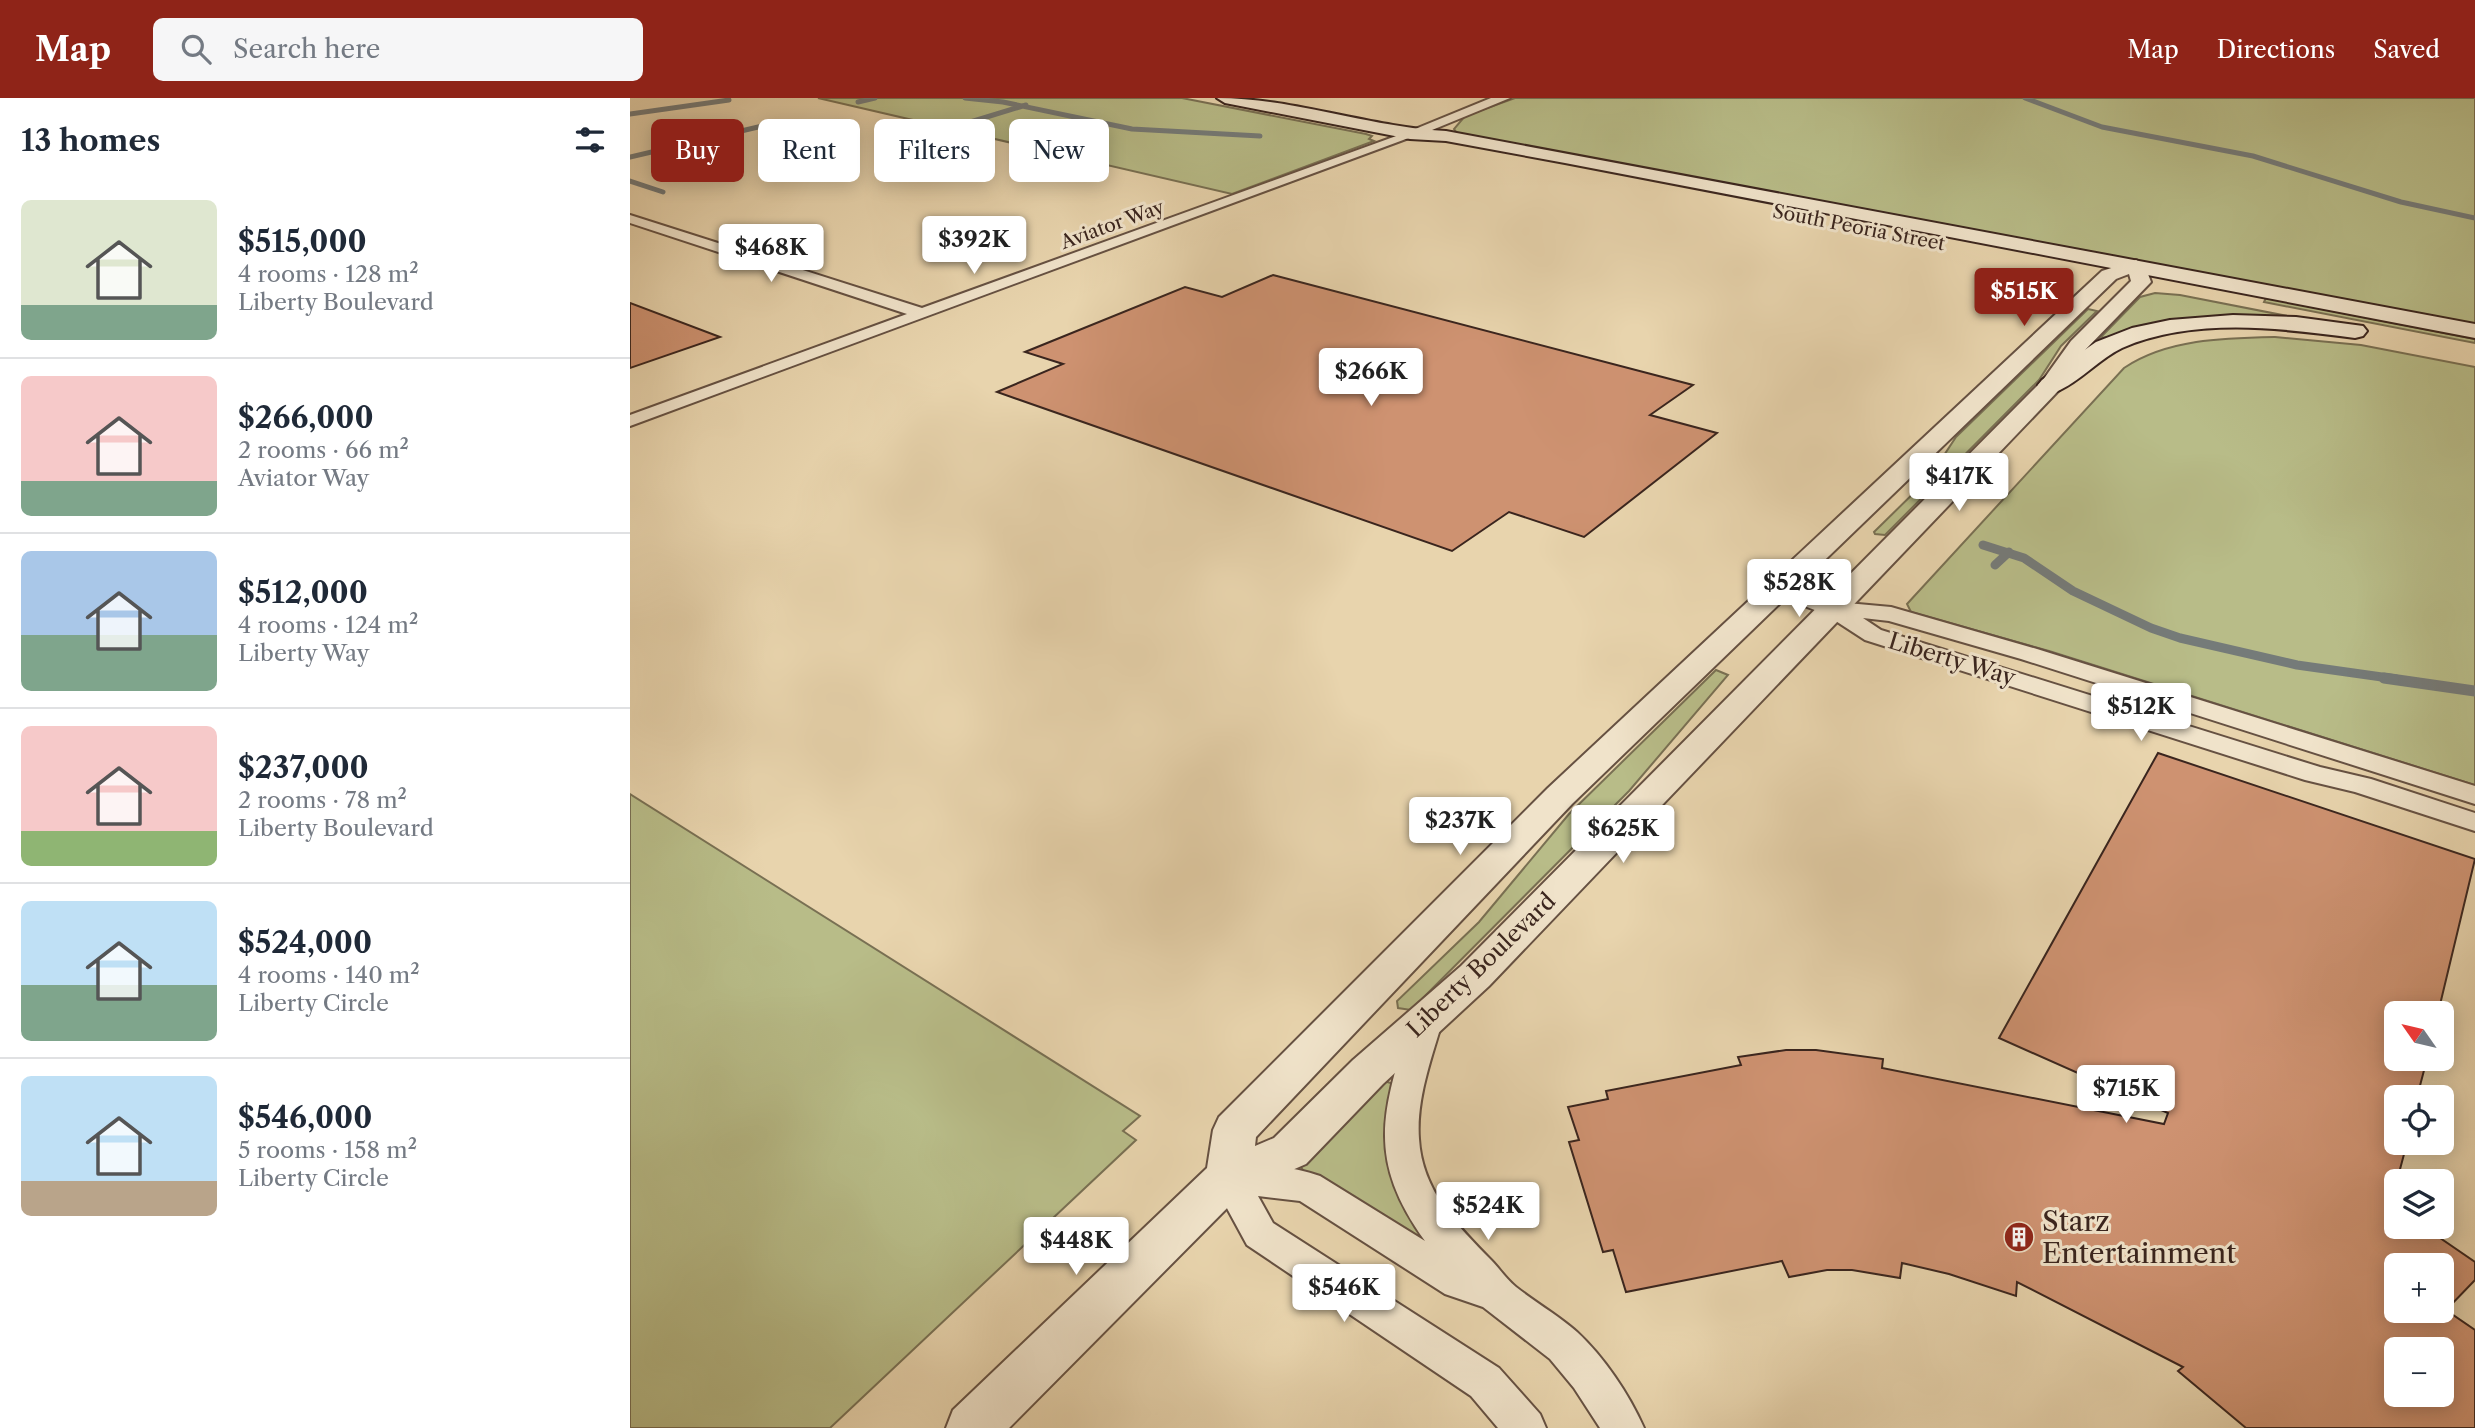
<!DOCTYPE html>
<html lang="en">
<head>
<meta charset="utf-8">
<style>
  body { margin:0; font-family:"Libre Caslon Text",serif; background:#f6f6f7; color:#1f2937; height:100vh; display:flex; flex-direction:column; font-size:26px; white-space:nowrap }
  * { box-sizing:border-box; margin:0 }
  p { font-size:23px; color:#747a83 }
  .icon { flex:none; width:38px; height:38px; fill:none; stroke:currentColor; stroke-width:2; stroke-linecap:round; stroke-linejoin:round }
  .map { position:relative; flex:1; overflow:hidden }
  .details { display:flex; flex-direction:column; background:#fff; width:630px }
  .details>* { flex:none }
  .hud { position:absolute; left:21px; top:21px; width:665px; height:63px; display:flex; gap:14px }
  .needle { width:46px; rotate:304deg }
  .controls { position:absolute; left:1754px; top:903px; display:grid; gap:14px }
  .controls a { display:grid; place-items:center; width:70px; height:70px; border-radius:10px; background:#fff; box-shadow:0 4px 18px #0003; font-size:35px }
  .price { position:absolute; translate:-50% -60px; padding:0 16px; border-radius:7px; background:#fff; color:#222; font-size:23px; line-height:46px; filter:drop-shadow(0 2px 4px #0008) }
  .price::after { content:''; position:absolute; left:50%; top:42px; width:21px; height:16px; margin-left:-10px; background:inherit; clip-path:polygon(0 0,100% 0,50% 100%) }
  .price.on { background:#8f2418; color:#fff }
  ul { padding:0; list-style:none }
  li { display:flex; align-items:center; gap:21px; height:175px; padding:0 21px }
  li+li { border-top:2px solid #e0e1e3 }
  li span { display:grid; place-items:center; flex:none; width:196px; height:140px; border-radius:10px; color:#555 }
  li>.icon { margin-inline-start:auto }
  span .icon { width:84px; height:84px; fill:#fffc; stroke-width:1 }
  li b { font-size:30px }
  h2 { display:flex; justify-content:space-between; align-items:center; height:84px; padding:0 21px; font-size:30px }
  .chip { padding:0 24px; border-radius:10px; background:#fff; box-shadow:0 4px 18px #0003; font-size:24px; line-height:63px }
  .chip.on { background:#8f2418; color:#fff }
  header { display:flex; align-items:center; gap:42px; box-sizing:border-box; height:98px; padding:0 35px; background:#8f2418; color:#fff }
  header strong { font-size:33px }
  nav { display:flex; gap:38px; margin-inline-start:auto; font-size:24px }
  .search { width:490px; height:63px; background:#f6f6f7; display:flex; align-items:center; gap:18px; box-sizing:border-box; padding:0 24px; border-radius:10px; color:#747a83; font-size:26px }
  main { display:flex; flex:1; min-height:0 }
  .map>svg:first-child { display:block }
  .green { fill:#b8bc88; stroke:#797053; stroke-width:2 }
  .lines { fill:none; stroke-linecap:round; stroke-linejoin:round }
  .stream-far2 { stroke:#757b79; stroke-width:5 }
  .stream-far1 { stroke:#757b79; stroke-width:9 }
  .stream { stroke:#757b79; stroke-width:11 }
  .building { fill:#ce9271; stroke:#3a251e; stroke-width:2; fill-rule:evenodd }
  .minor-casing { stroke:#665142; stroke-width:4 }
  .tertiary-casing { stroke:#665142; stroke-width:4 }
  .secondary-casing { stroke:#3a251e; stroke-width:4 }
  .minor { fill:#f0e3ca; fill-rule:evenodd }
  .tertiary { fill:#f0e3ca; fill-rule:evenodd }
  .secondary { fill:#f0e3ca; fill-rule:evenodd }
  .labels { text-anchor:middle; stroke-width:6; stroke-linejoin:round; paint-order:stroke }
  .far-street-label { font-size:19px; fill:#3a251e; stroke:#f0e3ca }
  .street-label { font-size:23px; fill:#3a251e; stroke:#f0e3ca }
  .near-poi-label { font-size:28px; fill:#3a251e; stroke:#f0e3ca; text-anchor:start }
</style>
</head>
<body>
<header>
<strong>Map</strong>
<div class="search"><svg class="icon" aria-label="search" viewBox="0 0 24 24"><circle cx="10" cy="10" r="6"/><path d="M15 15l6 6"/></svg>Search here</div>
<nav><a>Map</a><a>Directions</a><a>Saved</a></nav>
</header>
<main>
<section class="details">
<h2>13 homes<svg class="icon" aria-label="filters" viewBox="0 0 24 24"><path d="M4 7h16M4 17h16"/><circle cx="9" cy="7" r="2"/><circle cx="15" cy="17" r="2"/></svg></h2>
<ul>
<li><span style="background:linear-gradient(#dfe7d0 75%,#7fa58c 0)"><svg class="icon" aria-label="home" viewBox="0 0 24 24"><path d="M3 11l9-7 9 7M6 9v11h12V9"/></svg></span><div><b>$515,000</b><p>4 rooms · 128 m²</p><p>Liberty Boulevard</p></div></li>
<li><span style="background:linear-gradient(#f6c9c9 75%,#7fa58c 0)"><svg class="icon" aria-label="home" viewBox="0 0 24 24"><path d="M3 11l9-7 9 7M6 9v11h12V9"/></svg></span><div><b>$266,000</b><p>2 rooms · 66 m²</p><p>Aviator Way</p></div></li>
<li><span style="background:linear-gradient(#a9c7e8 60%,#7fa58c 0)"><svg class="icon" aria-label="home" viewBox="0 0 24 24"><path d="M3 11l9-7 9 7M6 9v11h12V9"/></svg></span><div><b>$512,000</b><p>4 rooms · 124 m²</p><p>Liberty Way</p></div></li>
<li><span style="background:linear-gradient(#f6c9c9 75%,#8fb573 0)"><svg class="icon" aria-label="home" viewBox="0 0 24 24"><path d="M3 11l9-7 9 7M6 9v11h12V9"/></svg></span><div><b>$237,000</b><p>2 rooms · 78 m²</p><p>Liberty Boulevard</p></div></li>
<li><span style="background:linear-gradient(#bfe0f5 60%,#7fa58c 0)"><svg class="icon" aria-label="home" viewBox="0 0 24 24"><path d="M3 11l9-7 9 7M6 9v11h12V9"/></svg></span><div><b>$524,000</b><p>4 rooms · 140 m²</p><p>Liberty Circle</p></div></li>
<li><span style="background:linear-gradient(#bfe0f5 75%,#b9a48a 0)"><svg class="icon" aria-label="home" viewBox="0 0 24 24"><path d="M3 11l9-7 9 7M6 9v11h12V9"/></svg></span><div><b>$546,000</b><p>5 rooms · 158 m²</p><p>Liberty Circle</p></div></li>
</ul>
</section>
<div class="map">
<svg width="1845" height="1330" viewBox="0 0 1845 1330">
  <rect width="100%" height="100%" fill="#e8d4ad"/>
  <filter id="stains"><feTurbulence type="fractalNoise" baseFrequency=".00286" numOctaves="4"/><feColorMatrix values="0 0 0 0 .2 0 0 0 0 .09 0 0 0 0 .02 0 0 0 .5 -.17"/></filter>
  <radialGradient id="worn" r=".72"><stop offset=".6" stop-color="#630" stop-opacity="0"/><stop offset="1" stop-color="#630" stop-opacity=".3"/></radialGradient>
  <path class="green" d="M188,0H552L736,36L742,38L739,41L744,43L602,96Z
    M885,0H1845V228L827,35L824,31L835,18Z
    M1525,195L1550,197L1683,223L1623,221L1470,240L1510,199Z
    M1636,200L1845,241V245L1634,204Z
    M1458,211L1467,213L1431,248L1409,282L1255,437L1245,436L1244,434L1299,380L1326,339Z
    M1645,239L1731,247L1845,269V687L1419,553L1281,514L1277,506L1494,270C1537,241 1594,240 1645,239Z
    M1086,572L1098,577L999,693L781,912L768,910L767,903L849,824L939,716Z
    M0,696L510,1018L493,1033L506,1042L200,1330H0Z
    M754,983L764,986L793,1135L789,1143L674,1074L671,1069Z"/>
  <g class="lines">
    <path class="stream-far2" d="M335,0L373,4L502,31L630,38
      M1395,0L1472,29L1623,58L1771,104L1845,120
      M228,4L245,0
      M0,16L99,2
      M324,29L396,7
      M0,59L145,25
      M0,83L33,94"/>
    <path class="stream-far1" d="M1353,447L1394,460L1443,493L1521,530L1550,540L1667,567L1766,581
      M1365,467L1379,454"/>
    <path class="stream" d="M1754,580L1845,593"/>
  </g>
  <path class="building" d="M643,177L1063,287L1020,317L1087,335L954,439L879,414L822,453L367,294L433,266L395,254L555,189L592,199Z
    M0,205L90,239L0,270Z
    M1528,655L1845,761L1808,915H1766V961H1797L1787,999H1766V1045H1777L1761,1105L1766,1109V1129H1794L1845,1164V1182L1816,1212L1845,1232V1330H1616L1548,1273L1553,1269L1387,1184L1386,1198L1319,1176L1272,1165L1270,1180L1222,1172H1197L1159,1179L1152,1163L996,1194L983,1152L973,1154L939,1044L949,1042L938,1009L978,1001L976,993L1111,967L1108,959L1156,952H1186L1253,961L1252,970L1534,1026L1538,1015L1369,940ZM1766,1167H1811V1213H1766ZM1766,1251H1811V1297H1766Z"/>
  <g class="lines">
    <g class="minor-casing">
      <path id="minor" d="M780,33L786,36L784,38L0,328V317L277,216L0,125V117L292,210Z
        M1149,483L1206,504L1261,509L1407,551L1845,688V706L1391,561L1259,523L1233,520L1251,532L1690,669L1741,681L1845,715V733L1725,694L1675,682L1235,542L1195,516L1141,495L1138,490L1141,485Z
        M797,909L808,912L813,921C802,959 786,1001 789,1041C792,1093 827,1127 861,1162C870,1171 876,1181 886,1189C906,1205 928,1217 947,1234C974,1259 999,1296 1014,1330H970L944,1290L920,1261L853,1209L815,1196L670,1103L628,1098L643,1125L869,1270L910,1316L916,1330H868L841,1298L617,1147L580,1079L585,1068C610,1060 665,1069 690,1078L795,1143C735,1059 753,1012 781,921L786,912Z"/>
    </g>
    <g class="tertiary-casing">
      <path id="tertiary" d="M861,0H880L785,39H775L773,36Z
        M1506,162L1515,168L1521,184L1456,251L1429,292L859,888L753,986L676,1066L614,1093L379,1330H316L323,1312L577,1070L583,1032L589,1019L918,690L1472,173ZM1499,176L1501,183L1441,243L1413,282L831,868L723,962L644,1040L625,1048L626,1039L942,706L1486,181Z"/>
    </g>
    <g class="secondary-casing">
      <path id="secondary" d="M587,0C664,0 739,29 816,33L1845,226V240L935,65L816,43L780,41L595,5Z
        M1603,217L1666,219L1733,228L1737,233L1733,238L1725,240C1651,230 1563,219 1492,250C1469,261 1453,281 1430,292L1421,295L1412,292L1408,287L1412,282L1466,244L1502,230L1540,222Z"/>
    </g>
    <use href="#minor" class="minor"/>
    <use href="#tertiary" class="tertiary"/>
    <use href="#secondary" class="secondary"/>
  </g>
  <defs>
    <g id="building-disc" transform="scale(1.575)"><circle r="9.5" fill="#8f2418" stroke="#f0e3ca"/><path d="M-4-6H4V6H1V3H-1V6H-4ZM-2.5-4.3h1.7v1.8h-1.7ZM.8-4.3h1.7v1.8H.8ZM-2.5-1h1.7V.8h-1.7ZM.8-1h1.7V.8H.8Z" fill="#fff"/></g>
  </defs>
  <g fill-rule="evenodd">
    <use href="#building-disc" x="1389" y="1139"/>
  </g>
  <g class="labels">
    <g class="far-street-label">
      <text transform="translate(482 126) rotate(-20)" y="7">Aviator Way</text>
      <text transform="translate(1229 129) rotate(11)" y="7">South Peoria Street</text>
    </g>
    <g class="street-label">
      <text transform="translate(1322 561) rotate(17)" y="8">Liberty Way</text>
      <text transform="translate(851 867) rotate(-44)" y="8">Liberty Boulevard</text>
    </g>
    <g class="near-poi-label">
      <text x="1412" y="1133">Starz<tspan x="1412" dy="32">Entertainment</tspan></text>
    </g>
  </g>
  <rect width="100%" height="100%" filter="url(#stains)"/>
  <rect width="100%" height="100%" fill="url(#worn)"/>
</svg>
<div class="controls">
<a><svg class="needle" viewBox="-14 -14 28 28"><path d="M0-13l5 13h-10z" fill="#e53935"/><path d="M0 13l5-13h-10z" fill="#747a83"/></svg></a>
<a><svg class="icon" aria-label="locate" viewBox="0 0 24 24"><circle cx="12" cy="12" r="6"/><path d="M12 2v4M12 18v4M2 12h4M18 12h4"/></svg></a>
<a><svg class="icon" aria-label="layers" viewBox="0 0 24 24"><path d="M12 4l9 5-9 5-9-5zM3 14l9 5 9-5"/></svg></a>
<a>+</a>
<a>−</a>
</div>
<b class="price" style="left:344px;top:178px">$392K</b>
<b class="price" style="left:141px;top:186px">$468K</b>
<b class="price on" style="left:1394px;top:230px">$515K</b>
<b class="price" style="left:741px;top:310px">$266K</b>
<b class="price" style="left:1329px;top:415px">$417K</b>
<b class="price" style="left:1169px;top:521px">$528K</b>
<b class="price" style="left:1511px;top:645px">$512K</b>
<b class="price" style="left:830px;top:759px">$237K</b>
<b class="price" style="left:993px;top:767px">$625K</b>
<b class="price" style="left:1496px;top:1027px">$715K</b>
<b class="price" style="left:858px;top:1144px">$524K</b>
<b class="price" style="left:446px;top:1179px">$448K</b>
<b class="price" style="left:714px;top:1226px">$546K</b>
<div class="hud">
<a class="chip on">Buy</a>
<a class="chip">Rent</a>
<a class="chip">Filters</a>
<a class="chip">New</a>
</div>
</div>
</main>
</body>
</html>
